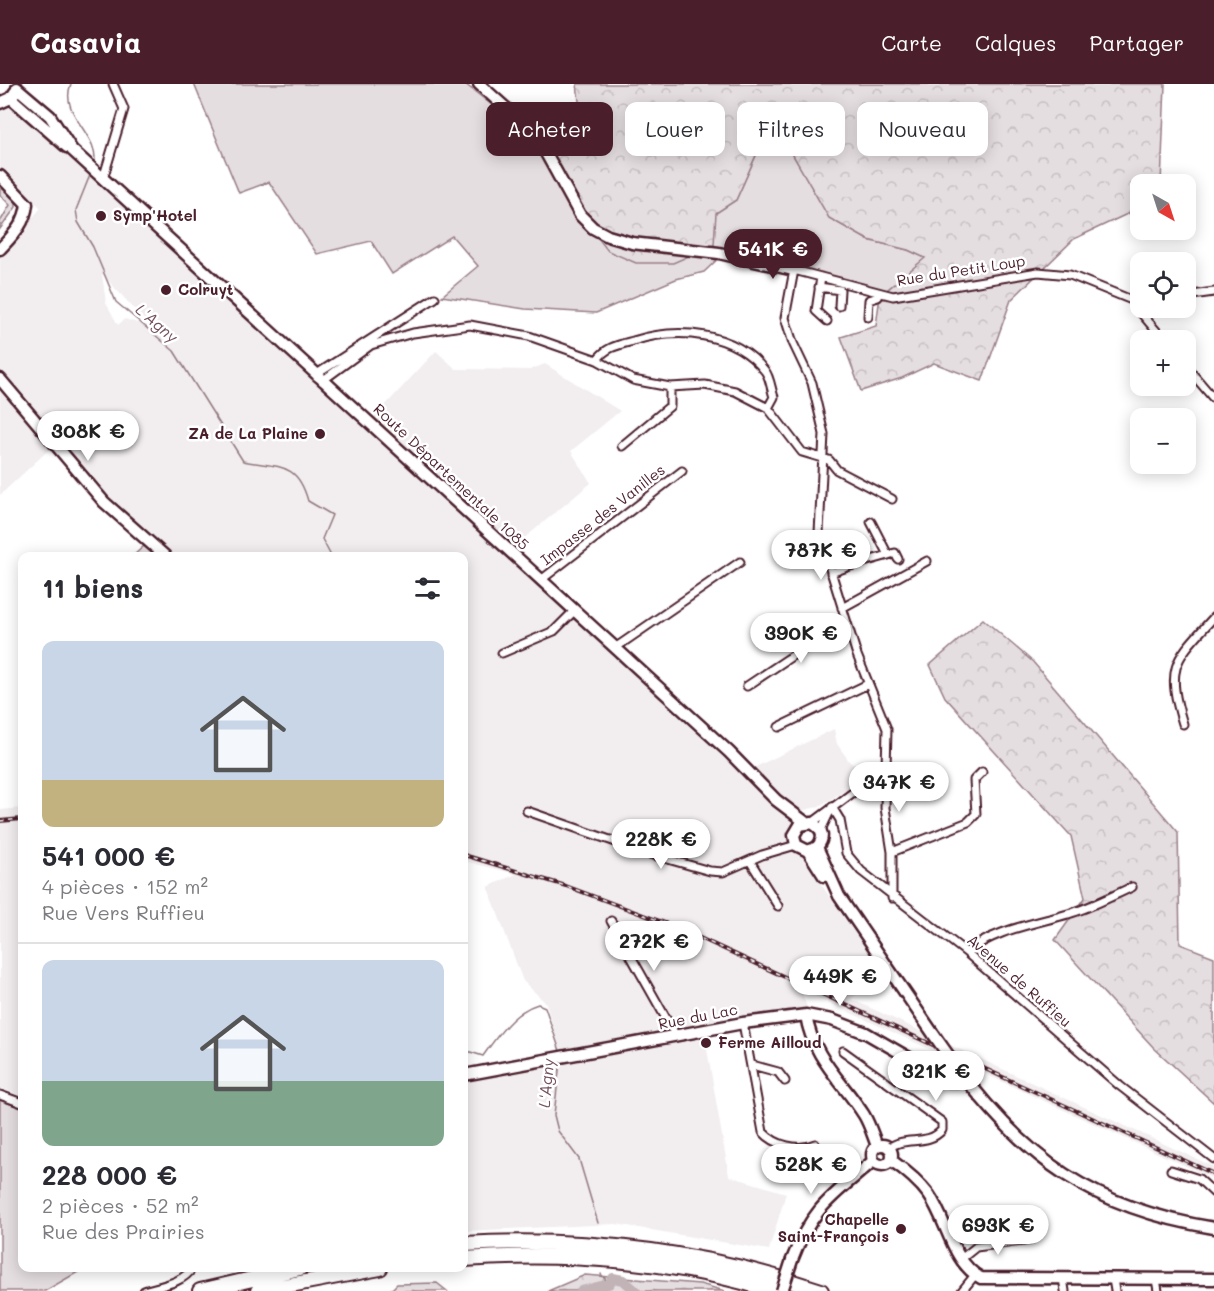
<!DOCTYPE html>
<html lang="fr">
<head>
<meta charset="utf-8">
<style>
  body { margin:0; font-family:Mali,sans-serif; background:#f7f7f7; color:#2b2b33; height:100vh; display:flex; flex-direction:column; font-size:22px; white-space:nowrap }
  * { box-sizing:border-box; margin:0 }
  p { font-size:20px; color:#7c7c81 }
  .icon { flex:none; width:33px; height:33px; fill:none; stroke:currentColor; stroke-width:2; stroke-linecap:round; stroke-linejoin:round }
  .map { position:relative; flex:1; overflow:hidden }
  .sheet { position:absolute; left:18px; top:468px; width:450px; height:720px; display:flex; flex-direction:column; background:#fff; border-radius:12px; box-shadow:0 3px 15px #0003 }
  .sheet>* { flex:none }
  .banner { position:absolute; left:486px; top:18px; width:570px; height:54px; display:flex; gap:12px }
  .needle { width:39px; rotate:141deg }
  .controls { position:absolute; left:1130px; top:90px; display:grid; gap:12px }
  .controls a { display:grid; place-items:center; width:66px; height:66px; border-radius:12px; background:#fff; box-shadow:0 3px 15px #0003; font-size:30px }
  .price { position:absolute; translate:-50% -51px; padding:0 14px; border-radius:21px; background:#fff; color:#222; font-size:20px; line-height:39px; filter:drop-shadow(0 2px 3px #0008) }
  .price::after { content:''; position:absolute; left:50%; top:36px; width:18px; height:14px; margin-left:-9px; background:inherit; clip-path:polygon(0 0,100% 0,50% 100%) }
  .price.selected { background:#4a1f2b; color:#fff }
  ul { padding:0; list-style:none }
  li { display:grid; align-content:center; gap:12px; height:318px; padding:0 24px }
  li+li { border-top:2px solid #e1e1e2 }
  li span { display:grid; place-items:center; height:186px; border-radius:12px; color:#555 }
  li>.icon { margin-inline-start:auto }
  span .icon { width:108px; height:108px; fill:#fffc; stroke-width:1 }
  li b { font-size:26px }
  h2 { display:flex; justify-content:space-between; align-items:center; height:72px; padding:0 24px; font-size:26px }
  .tag { padding:0 21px; border-radius:12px; background:#fff; box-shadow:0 3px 15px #0003; font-size:21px; line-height:54px }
  .tag.selected { background:#4a1f2b; color:#fff }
  header { display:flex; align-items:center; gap:36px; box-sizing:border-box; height:84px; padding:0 30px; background:#4a1f2b; color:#fff }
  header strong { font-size:28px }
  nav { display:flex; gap:33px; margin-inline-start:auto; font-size:21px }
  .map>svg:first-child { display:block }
  .built { fill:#f2eeef; fill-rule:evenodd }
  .green { fill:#e5dee0; stroke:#987e86; stroke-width:1.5 }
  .forest { fill:url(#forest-crowns); stroke:#987e86; stroke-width:1.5 }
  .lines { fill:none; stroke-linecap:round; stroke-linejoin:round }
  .stream { stroke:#91787e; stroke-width:1.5 }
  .river { stroke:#c1b3b6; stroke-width:10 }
  .street-casing { stroke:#4a1f2b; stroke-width:11 }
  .secondary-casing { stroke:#4a1f2b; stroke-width:15 }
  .primary-casing { stroke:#4a1f2b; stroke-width:15 }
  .highway-casing { stroke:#4a1f2b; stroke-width:18 }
  .street { stroke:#fff; stroke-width:7 }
  .secondary { stroke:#fff; stroke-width:10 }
  .primary { stroke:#fff; stroke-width:10 }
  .highway { stroke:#fff; stroke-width:14 }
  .rail-casing { stroke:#4a1f2b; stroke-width:4 }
  .rail { stroke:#fff; stroke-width:1.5; stroke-dasharray:4.5; stroke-linecap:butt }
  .secondary-bridge-casing { stroke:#4a1f2b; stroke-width:15; stroke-linecap:butt }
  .primary-bridge-casing { stroke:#4a1f2b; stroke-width:15; stroke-linecap:butt }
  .secondary-bridge { stroke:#fff; stroke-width:10 }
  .primary-bridge { stroke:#fff; stroke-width:10 }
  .poi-dot { fill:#4a1f2b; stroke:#fff; stroke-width:2 }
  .labels { text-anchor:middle; stroke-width:5; stroke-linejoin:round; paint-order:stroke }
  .poi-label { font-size:15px; font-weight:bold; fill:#4a1f2b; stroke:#fff; text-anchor:start }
  .street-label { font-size:15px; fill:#4a1f2b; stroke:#fff }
  .water-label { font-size:16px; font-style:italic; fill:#74535c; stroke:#fff }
</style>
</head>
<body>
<header>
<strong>Casavia</strong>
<nav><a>Carte</a><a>Calques</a><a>Partager</a></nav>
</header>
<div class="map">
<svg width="1214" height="1207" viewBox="0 0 1214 1207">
  <defs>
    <pattern id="forest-crowns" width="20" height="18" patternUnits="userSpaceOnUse" patternTransform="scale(1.5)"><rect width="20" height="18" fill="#e5dee0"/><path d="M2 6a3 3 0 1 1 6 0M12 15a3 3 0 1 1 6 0" fill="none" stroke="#c6bec0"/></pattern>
  </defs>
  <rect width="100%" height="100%" fill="#fff"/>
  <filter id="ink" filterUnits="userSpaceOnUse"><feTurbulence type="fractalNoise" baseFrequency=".0167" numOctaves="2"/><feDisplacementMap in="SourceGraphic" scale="12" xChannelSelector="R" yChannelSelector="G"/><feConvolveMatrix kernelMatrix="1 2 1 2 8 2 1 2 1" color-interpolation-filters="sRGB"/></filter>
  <g filter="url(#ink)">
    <path class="built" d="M14,19L364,344L436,267L456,285L530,286L545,280L620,327L571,367L591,399L504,471L741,690L834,645L837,660L849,677L867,693L818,723L804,726L803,774L883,890L851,915L925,949L942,971L801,906L808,926L703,942L729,1092L786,1109L769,1166L616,1140L464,1147V990L564,980L546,919L523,897L488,803L516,790L464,777V472H167L105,416L56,359L0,411V170L41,124L0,86V20ZM102,190L150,242V243L125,235L118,241L106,219Z
      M22,724V1012L0,1004V726Z
      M948,960L1214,1083V1095L961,979Z"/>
    <path class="green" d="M194,0H465L533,53L716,129L736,116L758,67L777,43L829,134L868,156L908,166L926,174L883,209L723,170L704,188L676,195L596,229L525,225L442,212L478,182L452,152L392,190L371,157L317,170L269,98L239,109Z
      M0,102L16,117V123L0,145V138L10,121L0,111Z
      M0,1016L22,1024V1184H85L45,1207H0Z"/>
    <path class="forest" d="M577,0H1165L1161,100H1140V124L1074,155L1011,216L982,297L934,279L902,294L861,307L841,253L876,242L880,212L925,174L908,166L868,156L829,134L777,43L758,67L736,116L716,129L714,161L673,179H636L608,167L585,137L542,55L580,26Z
      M144,462L157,472H133Z
      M983,535L1033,578L1178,748L1180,860L1214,873V1019L1154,964L1055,856L1085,814L1071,752L945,613L930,581Z
      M585,1191L700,1200L725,1207H548Z
      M437,1199L447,1207H390L397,1200Z"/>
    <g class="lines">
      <path class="stream" d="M71,0C58,31 102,52 94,81
        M90,91L76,126L78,138L93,163L116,218L174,267L243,377C279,384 297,377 308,417L332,431L322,455L331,472
        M464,966L483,972C497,952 514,927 538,920L545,923L560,967
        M560,978L554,1031L558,1047L579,1075L598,1139
        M601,1190L609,1200
        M391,1205L397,1207"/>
      <path class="river" d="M581,1207L609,1200L613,1194L623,1196L636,1207"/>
      <g class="street-casing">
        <path id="street" d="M103,95L124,25L113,0
          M821,193L816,227L827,237
          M819,203L840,206L839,222
          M1185,212L1214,208
          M1140,224L1142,230L1164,256
          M868,233L869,216L878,213L880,209
          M597,276C606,263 618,261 633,257C677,243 734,247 765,287C770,293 771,305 774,313L768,324
          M1185,281L1214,315
          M317,293L320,288L435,214
          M322,297L371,261L413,249L470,241L529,252L597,276L633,296L670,303L705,301L735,307L768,324L802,368L829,376L837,386L892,415
          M622,362L670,322V303
          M871,438L888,471
          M831,489C852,480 873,476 895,469L898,475
          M541,496L682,387
          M842,524L927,477
          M615,564L740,478
          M502,569L554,547L574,527
          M747,602L798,568L847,540
          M1183,640C1165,581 1175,576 1214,533
          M779,643L868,600
          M832,723L840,736L846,769L861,787L967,869L1120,1002L1214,1075
          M527,727L650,770L710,787L723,788L762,771L796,761
          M812,739L863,701L886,691
          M821,746L831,725
          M892,768L968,738L976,730L974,696L982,688
          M750,777L778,822
          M892,814V768L885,724L887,645L857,571L819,449L824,350L812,299L793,259L785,234L794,186L893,212L1038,188L1070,191L1139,219
          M611,837L676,952
          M967,869C989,847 1038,839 1068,830C1090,824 1112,812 1132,803
          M743,939L763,1048C775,1061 798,1068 815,1060
          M843,967L942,1038V1046C927,1063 905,1051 889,1064
          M752,981L778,988L785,997
          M0,1011L22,1019
          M1171,1086L1199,1095L1214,1109
          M961,1175L976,1163L1030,1156
          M1063,1194L1065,1207
          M1113,1195L1115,1207
          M1156,1195L1158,1207
          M144,1207C159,1202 184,1199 192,1184
          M962,1207L975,1191"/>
      </g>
      <g class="secondary-casing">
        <path id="secondary" d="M479,0L536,51L580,131L593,144L608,152L632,159L719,169L794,186
          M0,92L27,120C25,140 13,151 0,165
          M0,295L104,418L165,472
          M806,931C812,973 843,998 864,1031C870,1041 873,1052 877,1062
          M464,991L743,939L806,931L832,936L866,949L949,997H967
          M872 1071a10 10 0 1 1 20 0a10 10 0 1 1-20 0Z
          M891,1076C905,1086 918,1096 929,1111C947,1136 952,1179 981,1194L1214,1195
          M792,1176C812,1123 833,1112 873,1077"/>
      </g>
      <g class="primary-casing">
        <path id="primary" d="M17,4L50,32L72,66L729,668L776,716L805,738
          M11,14L67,63
          M0,19L11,14L15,8
          M817,763L808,767L796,761L794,751L800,741L812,739C823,745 825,754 817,763L839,812L934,951
          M808,767L824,792
          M953,978C1025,1076 1092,1124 1214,1144"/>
      </g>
      <g class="highway-casing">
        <path id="highway" d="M464,1160C586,1153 705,1168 821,1207
          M464,1175C568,1168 674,1176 774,1207
          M200,1207L300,1184
          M258,1207L380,1184"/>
      </g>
      <use href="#street" class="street"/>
      <use href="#secondary" class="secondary"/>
      <use href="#primary" class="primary"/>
      <use href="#highway" class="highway"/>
      <g class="rail-casing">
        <path id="rail" d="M0,737L22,735
          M464,771L566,802L676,843L1214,1090"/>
      </g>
      <use href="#rail" class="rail"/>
      <g class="secondary-bridge-casing">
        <path id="secondary-bridge" d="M782,1207L792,1176"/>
      </g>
      <g class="primary-bridge-casing">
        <path id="primary-bridge" d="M934,951L953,978"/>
      </g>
      <use href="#secondary-bridge" class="secondary-bridge"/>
      <use href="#primary-bridge" class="primary-bridge"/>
    </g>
  </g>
  <g class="poi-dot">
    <circle cx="101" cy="132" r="6"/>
    <circle cx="166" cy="206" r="6"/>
    <circle cx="320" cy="350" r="6"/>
    <circle cx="706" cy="959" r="6"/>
    <circle cx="901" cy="1145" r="6"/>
  </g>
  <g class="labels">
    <g class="poi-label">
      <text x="113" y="137">Symp'Hotel</text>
      <text x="178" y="211">Colruyt</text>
      <text x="308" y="355" text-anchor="end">ZA de La Plaine</text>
      <text x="718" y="964">Ferme Ailloud</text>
      <text x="889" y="1141" text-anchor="end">Chapelle<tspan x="889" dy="17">Saint-François</tspan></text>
    </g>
    <g class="street-label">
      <text transform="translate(961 187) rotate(-9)" y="5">Rue du Petit Loup</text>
      <text transform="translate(451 393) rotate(43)" y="5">Route Départementale 1085</text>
      <text transform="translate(603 431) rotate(-38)" y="5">Impasse des Vanilles</text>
      <text transform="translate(1019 897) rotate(41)" y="5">Avenue de Ruffieu</text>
      <text transform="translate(698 933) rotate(-11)" y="5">Rue du Lac</text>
    </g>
    <g class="water-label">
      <text transform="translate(157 239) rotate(41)" y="6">L'Agny</text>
      <text transform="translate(546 999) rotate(-85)" y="6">L'Agny</text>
    </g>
  </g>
</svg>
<div class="controls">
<a><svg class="needle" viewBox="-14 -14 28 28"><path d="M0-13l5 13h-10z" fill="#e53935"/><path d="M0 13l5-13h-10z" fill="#7c7c81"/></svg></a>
<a><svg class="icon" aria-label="locate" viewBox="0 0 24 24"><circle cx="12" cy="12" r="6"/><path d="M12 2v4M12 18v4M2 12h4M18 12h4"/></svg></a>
<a>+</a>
<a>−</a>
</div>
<b class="price selected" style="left:773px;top:196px">541K €</b>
<b class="price" style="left:88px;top:378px">308K €</b>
<b class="price" style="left:821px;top:497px">787K €</b>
<b class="price" style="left:801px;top:580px">390K €</b>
<b class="price" style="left:899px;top:729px">347K €</b>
<b class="price" style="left:661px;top:786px">228K €</b>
<b class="price" style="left:654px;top:888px">272K €</b>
<b class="price" style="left:840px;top:923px">449K €</b>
<b class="price" style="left:936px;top:1018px">321K €</b>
<b class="price" style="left:811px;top:1111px">528K €</b>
<b class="price" style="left:998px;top:1172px">693K €</b>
<div class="banner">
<a class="tag selected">Acheter</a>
<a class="tag">Louer</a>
<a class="tag">Filtres</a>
<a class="tag">Nouveau</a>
</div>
<section class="sheet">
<h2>11 biens<svg class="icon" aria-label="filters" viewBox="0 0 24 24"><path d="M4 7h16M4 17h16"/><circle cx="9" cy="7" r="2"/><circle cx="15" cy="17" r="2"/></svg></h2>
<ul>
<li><span style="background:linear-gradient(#c9d6e8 75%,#c2b280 0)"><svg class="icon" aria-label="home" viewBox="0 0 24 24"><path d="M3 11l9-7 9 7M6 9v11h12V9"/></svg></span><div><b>541 000 €</b><p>4 pièces · 152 m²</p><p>Rue Vers Ruffieu</p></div></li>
<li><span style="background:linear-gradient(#c9d6e8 65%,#7fa58c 0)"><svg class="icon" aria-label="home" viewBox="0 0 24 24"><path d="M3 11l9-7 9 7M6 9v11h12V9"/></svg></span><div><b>228 000 €</b><p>2 pièces · 52 m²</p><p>Rue des Prairies</p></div></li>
</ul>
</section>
</div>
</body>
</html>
